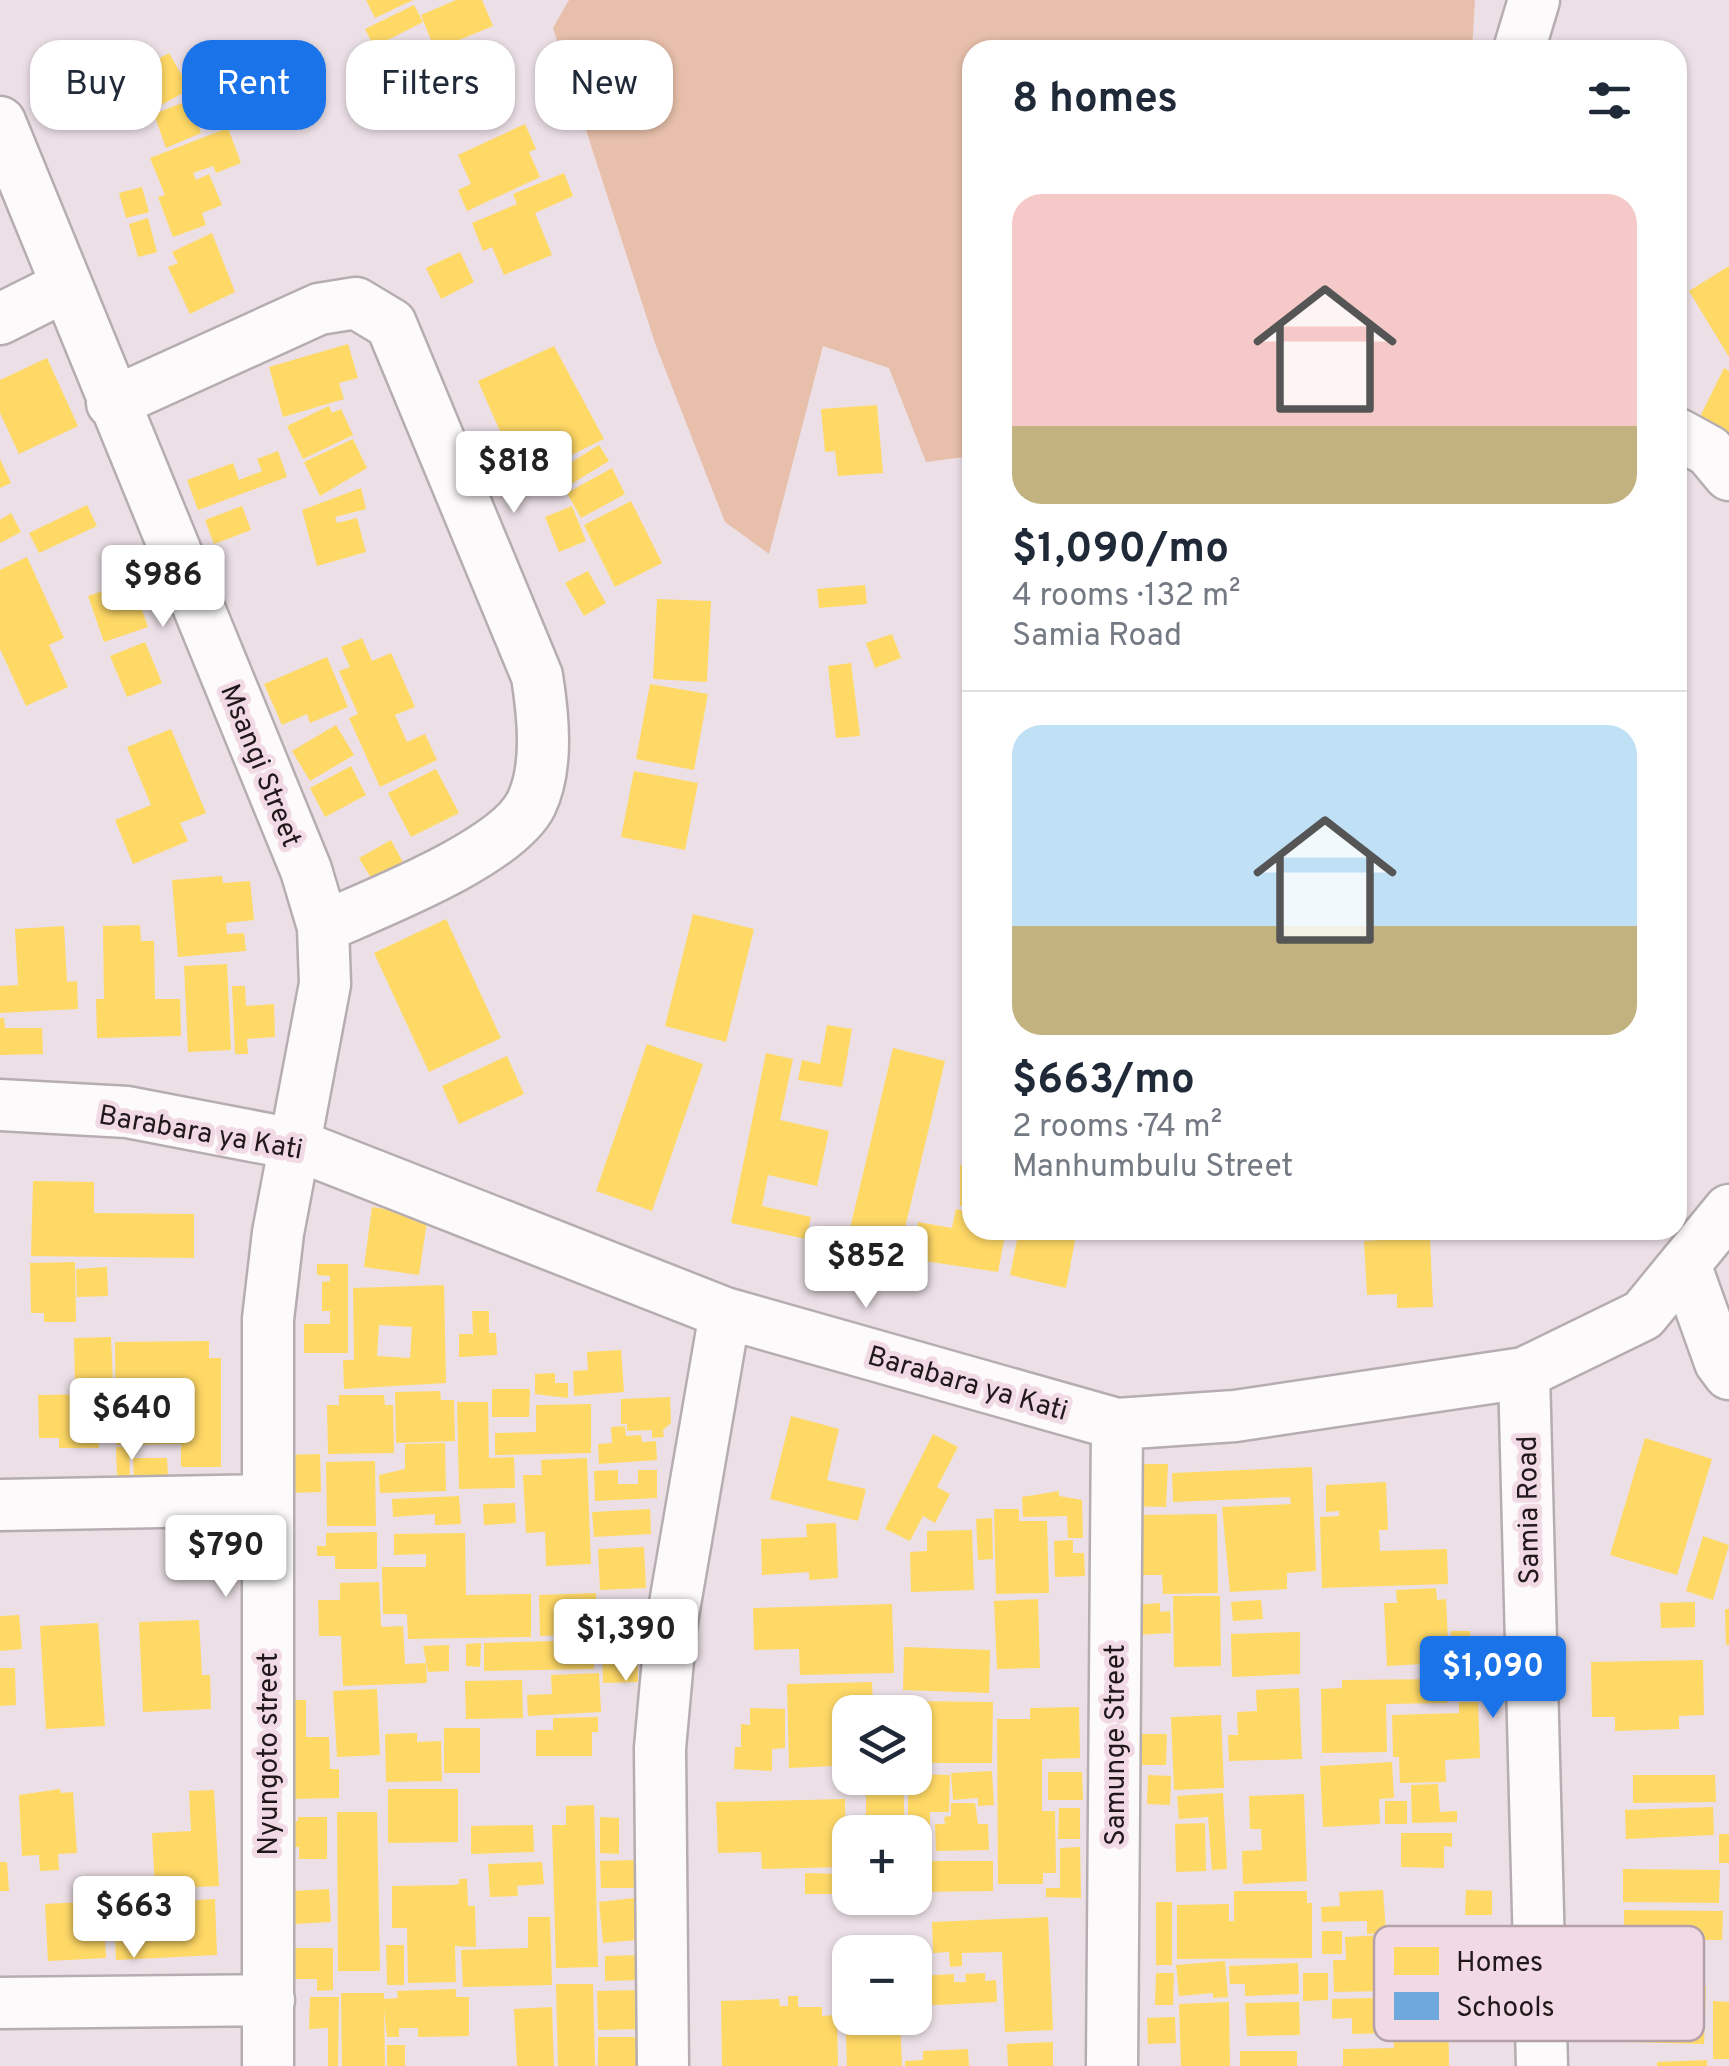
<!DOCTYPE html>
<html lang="en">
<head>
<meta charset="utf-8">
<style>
  body { margin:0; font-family:Overpass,sans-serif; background:#f2f2f3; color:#1f2937; height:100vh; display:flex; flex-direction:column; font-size:38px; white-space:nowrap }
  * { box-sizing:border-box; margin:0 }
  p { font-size:32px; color:#747a83 }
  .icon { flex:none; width:55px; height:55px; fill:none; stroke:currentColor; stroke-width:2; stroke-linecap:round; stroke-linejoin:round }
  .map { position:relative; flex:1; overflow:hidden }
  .sheet { position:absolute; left:962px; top:40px; width:725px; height:1200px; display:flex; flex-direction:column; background:#fff; border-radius:30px; box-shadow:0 2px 8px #0004 }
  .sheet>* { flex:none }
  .banner { position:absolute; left:30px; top:40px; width:782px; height:90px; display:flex; gap:20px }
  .controls { position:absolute; left:832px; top:1695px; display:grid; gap:20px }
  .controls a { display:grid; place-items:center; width:100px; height:100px; border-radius:20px; background:#fff; box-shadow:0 2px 8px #0004; font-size:50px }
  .price { position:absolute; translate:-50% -85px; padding:0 22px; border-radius:10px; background:#fff; color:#222; font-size:32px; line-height:65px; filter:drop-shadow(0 2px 5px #0008) }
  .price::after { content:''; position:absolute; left:50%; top:60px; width:30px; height:22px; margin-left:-15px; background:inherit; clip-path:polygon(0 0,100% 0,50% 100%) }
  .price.selected { background:#1a73e8; color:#fff }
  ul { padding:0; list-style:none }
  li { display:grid; align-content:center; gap:20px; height:530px; padding:0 50px }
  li+li { border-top:2px solid #e0e1e3 }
  li span { display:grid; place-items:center; height:310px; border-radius:30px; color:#555 }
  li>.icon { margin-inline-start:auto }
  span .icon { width:180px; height:180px; fill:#fffc; stroke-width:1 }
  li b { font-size:42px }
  h2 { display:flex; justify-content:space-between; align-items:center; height:120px; padding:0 50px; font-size:42px }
  .pill { padding:0 35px; border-radius:30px; background:#fff; box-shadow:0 2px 8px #0004; font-size:35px; line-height:90px }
  .pill.selected { background:#1a73e8; color:#fff }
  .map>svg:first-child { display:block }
  .green { fill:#e7bfaa }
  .homes { fill:#ffd966; fill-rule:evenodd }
  .schools { fill:#6fa8dc }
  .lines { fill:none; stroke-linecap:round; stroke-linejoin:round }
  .minor-casing { stroke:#b6adb1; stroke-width:55 }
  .minor { stroke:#fcfafb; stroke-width:50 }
  .labels { text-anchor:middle; stroke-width:10; stroke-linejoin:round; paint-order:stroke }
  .street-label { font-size:28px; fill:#21181c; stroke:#f2dae5 }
  .key { fill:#f2dae5; stroke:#b3a0a9; stroke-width:2.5 }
  .key-label { font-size:28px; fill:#21181c }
</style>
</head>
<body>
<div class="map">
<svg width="1729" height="2066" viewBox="0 0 1729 2066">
  <rect width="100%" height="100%" fill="#ece0e6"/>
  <path class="green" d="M569,0H1475L1472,50H972V456L926,462L889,368L823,346L769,554L725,522L656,346L553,28Z"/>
  <path class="homes" d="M366,0H413L375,18Z
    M456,0H482L493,26L435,50L421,15Z
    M414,5L423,22L374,47L365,29Z
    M431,43L439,63L390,85L381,65Z
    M500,48L514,83L486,94L472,60Z
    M169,53L181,74L202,63L210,78L154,109L138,70Z
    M446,66L458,95L408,117L396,87Z
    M210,92L219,113L197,122L201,133L166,148L154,114Z
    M525,124L536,149L529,152L540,177L467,211L458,190L471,184L458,155Z
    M228,128L241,163L216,173L213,166L193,173L196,180L209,174L222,205L202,213L206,225L173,237L158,197L165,195L150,158Z
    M564,173L573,196L535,213L552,255L504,275L492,247L483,251L472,223L517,204L513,194Z
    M142,187L149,212L126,218L119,193Z
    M148,218L157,252L138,257L129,224Z
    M212,233L235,292L190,314L168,267L178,263L172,252Z
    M460,252L474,282L441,299L426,268Z
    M1729,266V357L1689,291Z
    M348,344L358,378L339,383L344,399L283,417L269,367Z
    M554,346L604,439L553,464L545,448L514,463L478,381Z
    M47,358L78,426L19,454L0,413V380Z
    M1724,368L1729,371V439L1697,423Z
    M877,405L883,473L838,476L835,451L825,452L821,409Z
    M329,406L332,413L341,409L353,435L303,459L287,426Z
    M353,439L367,468L320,496L304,462Z
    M599,445L609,461L558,492L548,477Z
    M278,451L287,477L198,510L187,480L233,463L239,480L262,471L257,459Z
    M0,459L11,483L0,488Z
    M612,468L625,494L581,518L567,493Z
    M361,488L366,509L335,517L337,523L357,518L366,552L317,566L302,510Z
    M631,501L662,563L615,587L584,525Z
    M87,505L97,526L39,553L29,533Z
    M242,506L251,530L214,544L205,520Z
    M572,506L586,541L559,552L545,517Z
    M11,513L21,532L0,543V520Z
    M27,557L64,638L49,645L68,687L26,706L0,649V570Z
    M588,571L606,603L584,616L565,583Z
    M132,581L148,627L104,642L88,596Z
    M865,585L867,604L819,608L817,589Z
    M657,599L711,601L707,682L653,679Z
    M892,634L901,658L875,668L866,643Z
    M362,638L372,661L391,653L415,707L395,715L407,742L425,734L437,760L380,787L349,718L358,714L339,671L350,667L341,647Z
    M145,642L162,683L127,697L110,656Z
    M327,657L348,707L310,723L307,714L282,725L264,684Z
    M851,663L860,736L836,738L828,666Z
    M650,684L708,694L694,770L636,759Z
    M336,725L354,755L310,781L292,751Z
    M171,729L206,813L180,823L188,841L133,864L115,820L151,805L127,747Z
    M351,766L366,795L325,817L310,788Z
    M436,769L459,813L411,837L388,793Z
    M634,771L698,783L685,850L621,837Z
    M391,840L405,866L374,883L359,858Z
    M222,876L223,883L250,881L254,920L226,923L227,934L244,933L246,951L178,957L172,880Z
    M693,914L754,929L726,1042L665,1026Z
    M446,919L501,1038L429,1072L374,953Z
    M140,925L141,941H154L155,999H180L181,1036L97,1038L96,999H104L103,926Z
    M64,926L67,982L77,981L78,1009L0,1013V986L18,985L15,929Z
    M227,964L231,1050L188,1052L184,966Z
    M232,986H245L246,1006L274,1004L275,1037L247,1039L248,1054H235Z
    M0,1018H4L5,1028H42L43,1054L0,1055Z
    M827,1025L852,1029L842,1087L798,1080L802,1060L820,1064Z
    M647,1044L703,1064L652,1211L596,1191Z
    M893,1048L945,1061L898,1257L846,1245Z
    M766,1053L793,1059L780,1120L829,1131L817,1186L768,1175L762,1206L811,1217L806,1239L731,1223Z
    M507,1056L524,1094L459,1124L442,1086Z
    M970,1090H972V1124L965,1122Z
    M968,1148H972V1206H960V1165H968Z
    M33,1181L94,1182V1213L194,1214V1258L31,1256Z
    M372,1207L428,1215L419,1275L364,1267Z
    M956,1209L972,1212V1230H1006L998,1272L911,1259L918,1222L952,1228Z
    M1019,1230H1077L1066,1288L1010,1275Z
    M1430,1237L1433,1307L1397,1308V1294L1367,1295L1364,1241Z
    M75,1262L76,1322H44V1313H31L30,1263Z
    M317,1264H348V1353H304V1324H330V1311H322V1282L330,1281V1276L317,1275Z
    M107,1267L108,1296L77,1297L76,1269Z
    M444,1285L446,1383L344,1389L343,1360H354L353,1288ZM379,1325L412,1327L410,1358L377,1356Z
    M472,1311H489V1333H496L497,1355L459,1357V1334H473Z
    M111,1337L113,1384L75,1385L74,1338Z
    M209,1341V1358H221V1467H181V1444L116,1445L115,1342ZM144,1383H162V1394H145Z
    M621,1350L624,1392L574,1396L573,1371L588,1370L587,1352Z
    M555,1373V1383H568V1398L535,1394V1374Z
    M492,1389H530L529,1417H492Z
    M440,1391L441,1400H454L455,1441L396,1443L395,1392Z
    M111,1394L112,1437H99V1448H59V1438H39L38,1395Z
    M339,1395H384L385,1405H393L394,1453L328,1454L327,1405H339Z
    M670,1397L671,1423L663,1430L664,1437L652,1438V1430L627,1431V1424H621V1399Z
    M457,1402H488L489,1458L514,1457L515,1488L459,1489Z
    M591,1404V1453L495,1455V1433L536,1432V1405Z
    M791,1416L839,1429L827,1480L866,1489L858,1521L770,1499Z
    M625,1426L626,1436L641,1435L642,1442L656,1441L657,1460L599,1464L598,1444L612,1443L611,1427Z
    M933,1434L958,1447L937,1487L950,1494L935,1523L923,1516L910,1541L885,1529Z
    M1645,1438L1712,1459L1677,1575L1610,1555Z
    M445,1443L446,1491L380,1493L379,1475L405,1469V1444Z
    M116,1447H129L130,1477L117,1478Z
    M320,1454L321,1492L284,1493L283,1455Z
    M133,1458H167L168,1477L134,1484Z
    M587,1458L591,1564L546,1566L545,1532L526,1533L523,1475H542L541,1460Z
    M375,1461L376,1526H327L326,1462Z
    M1130,1464H1168L1166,1507L1129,1506Z
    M1312,1467L1316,1571L1287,1573V1589L1230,1592L1222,1507L1291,1504L1290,1497L1173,1502L1172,1473Z
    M618,1470V1484H638V1470H657V1498L595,1501L594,1471Z
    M1386,1482L1388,1530H1379L1380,1551L1447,1549L1448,1584L1322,1588L1320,1517L1339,1516V1511L1326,1512V1485Z
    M1059,1491V1496L1082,1500L1083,1538H1068L1067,1516L1023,1517L1022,1497Z
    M459,1496L461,1524L435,1525V1514L393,1517L392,1499Z
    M515,1503L516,1523L484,1525L483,1504Z
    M650,1509L651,1534L594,1537L592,1512Z
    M994,1509H1019V1521H1047L1049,1593L996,1594Z
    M1217,1514L1218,1593L1163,1594L1162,1575H1132L1131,1515Z
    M992,1518L993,1559L978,1560L976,1519Z
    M836,1523L838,1578L809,1580V1572L762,1575L761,1539L807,1537L806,1524Z
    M972,1530L974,1590L911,1592L910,1552L927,1551V1531Z
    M377,1532V1569H335V1556H317V1546H326V1533Z
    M465,1533L466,1595L531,1594V1637L408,1639L407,1614H383L382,1567H426V1554L394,1555V1534Z
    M1703,1536L1729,1545L1713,1600L1686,1591Z
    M1073,1540V1553H1084L1085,1576L1055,1577L1054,1541Z
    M644,1547L646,1588L600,1590L598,1549Z
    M379,1582L381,1627L403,1626L405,1664L426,1663L427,1683L343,1686L341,1636H319L318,1600H340V1583Z
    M1436,1588L1437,1600L1446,1599L1448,1642H1439L1440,1663L1387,1666L1384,1603H1397L1396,1590Z
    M596,1593L597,1634L540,1636L539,1595Z
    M1173,1596H1220L1221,1666L1174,1667Z
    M1038,1599L1040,1668L997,1669L994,1601Z
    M637,1600L638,1682L603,1683L601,1601Z
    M1261,1600L1263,1619L1233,1621L1231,1602Z
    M1695,1602V1627L1661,1628L1660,1603Z
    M1160,1603V1612L1170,1611L1171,1633L1136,1635L1135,1605Z
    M892,1604L894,1673L800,1675L799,1649L754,1650L753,1608Z
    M1725,1609H1729V1645H1726Z
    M19,1615L22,1649L0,1651V1616Z
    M199,1620L202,1675H210L211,1709L143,1712L139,1622Z
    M98,1623L105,1726L46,1729L40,1626Z
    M1451,1631H1470L1471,1656H1483L1484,1694H1449Z
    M1300,1632V1674L1232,1677L1231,1634Z
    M594,1640V1669L484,1671V1643Z
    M481,1643L480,1667L466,1666V1644Z
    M449,1645V1671L428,1672L423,1646Z
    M904,1647L990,1650L989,1693L903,1690Z
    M1703,1660L1704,1715L1679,1716V1729L1615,1731V1717H1592L1591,1662Z
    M0,1668H15L16,1705L0,1706Z
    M599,1673L601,1712L528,1716L527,1695L552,1694L551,1675Z
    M1448,1679L1447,1703L1386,1704L1387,1752L1322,1753L1321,1689L1342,1688V1680Z
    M522,1680L523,1718L466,1719L465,1681Z
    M872,1682L873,1708H867V1712L833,1716L834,1766L789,1768L787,1684Z
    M1299,1688L1302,1759L1229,1761L1228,1735H1238L1237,1712L1257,1711L1256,1690Z
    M377,1689L380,1755L337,1757L333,1691Z
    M289,1700H306V1737H329L330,1769H339V1798L290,1799Z
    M878,1700H893L894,1712H878Z
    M899,1701L993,1702L992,1763H915V1712H899Z
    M1459,1702H1478L1480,1758L1445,1760L1446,1782L1400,1783L1399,1757H1393L1392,1715L1459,1713Z
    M1079,1707L1080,1758L1042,1759V1811H1055L1056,1873H1043V1884H998L997,1719H1030V1708Z
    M750,1708L785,1709V1748L772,1749V1771L734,1769L735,1747H741V1724L750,1725Z
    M1221,1715L1224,1788L1174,1790L1171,1717Z
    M598,1717V1732H592V1756H536V1730H553V1718Z
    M444,1728H480V1773H444Z
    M417,1733V1742L441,1741L442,1781L386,1782L385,1734Z
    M1142,1734H1167L1166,1765H1142Z
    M841,1741H850V1763H842Z
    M1392,1762L1394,1798L1379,1799L1380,1824L1323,1827L1320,1766Z
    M992,1771L994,1805L978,1806V1798L953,1800L951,1773Z
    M1048,1772H1082L1083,1800H1048Z
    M915,1774L950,1775L949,1812H930V1830H908V1778Z
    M1148,1775L1171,1776L1170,1805L1147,1804Z
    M1633,1775H1715L1716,1802L1633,1803Z
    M851,1778H903L905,1832H855V1820L866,1819V1795H852Z
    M1438,1784L1440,1812L1457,1811V1822L1412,1823L1411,1785Z
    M60,1789L61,1793L73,1792L77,1853L58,1854L59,1870L40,1871L39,1855L22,1856L19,1795Z
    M388,1789H458V1842L388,1843Z
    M214,1790L219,1886L155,1889L152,1833L191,1831L189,1791Z
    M1223,1793L1227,1869L1212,1870L1208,1817L1179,1819L1177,1796Z
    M1304,1794L1307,1881L1243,1884L1242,1851L1262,1850L1261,1829H1250L1249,1796Z
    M845,1799L846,1867L762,1869L761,1852L718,1853L716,1802Z
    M1385,1801H1407V1824H1385Z
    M951,1803H975L978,1824H988L989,1850L936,1851L935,1824H945L944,1817L951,1816Z
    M594,1805L598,1967L556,1968L552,1825H566V1806Z
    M1713,1807L1714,1835L1626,1839L1625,1810Z
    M1059,1808H1080V1839H1058Z
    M337,1812H377L380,1971H338Z
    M298,1817H327V1859H299V1847L287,1848L286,1822L298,1821Z
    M600,1817L619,1818V1854L600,1853Z
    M1205,1823L1206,1871L1176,1872L1175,1824Z
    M533,1825L534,1852L471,1854V1826Z
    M1401,1833H1452V1847L1444,1846V1868L1401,1867Z
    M1719,1834H1729V1863H1719Z
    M930,1836V1861H993V1891L915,1892V1837Z
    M1080,1847L1081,1898L1046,1897V1888H1060V1848Z
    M635,1860V1888H601L600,1861Z
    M0,1862H7L9,1891H0Z
    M542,1862L544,1884L517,1886L518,1896L490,1897L488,1864Z
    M1623,1869L1720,1870L1719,1903L1623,1902Z
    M805,1873L846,1874V1894H805Z
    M459,1879H467L468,1906H475L476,1947L455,1946L456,1982L408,1983L407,1928H392V1886L453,1885L459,1884Z
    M329,1889L331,1922L295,1924L292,1891Z
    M1383,1890L1386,1933L1367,1934V1921L1322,1922L1321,1907L1340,1906L1339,1892Z
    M1466,1890L1492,1891V1915H1465Z
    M1234,1891H1307V1903H1312V1958L1177,1959V1905L1229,1904V1921H1234Z
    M634,1898L637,1940L603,1943L599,1902Z
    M215,1899L217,1955L116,1960L114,1919L158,1916L157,1902Z
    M103,1901L106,1958L48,1961L45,1904Z
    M1156,1902H1172V1965H1156Z
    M1624,1910L1723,1911L1722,1940L1624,1939Z
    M528,1917H550L552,1985L463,1987L461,1950L528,1948Z
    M1048,1917L1053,2030L1005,2032L1002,1952L962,1953V1966L950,1967L949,1952L933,1953L932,1922Z
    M1322,1931H1342V1954H1322Z
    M1385,1935V1959L1444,1957L1445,1990L1334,1992L1333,1960H1346L1345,1937Z
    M386,1945H404V1985H387Z
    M287,1948H333V1990L317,1991V1979H287Z
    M642,1955V1980L605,1981V1956Z
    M1225,1961L1228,1997L1213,1998V1993L1179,1996L1176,1965Z
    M1298,1963L1299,1994L1245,1996V1984H1230L1229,1966Z
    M985,1973V1981L996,1980L997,2002L915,2006V1984H921L920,1976L954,1974V1982H966L965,1974Z
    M1156,1973H1174L1173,2005H1155Z
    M1303,1973H1328V2000L1303,2001Z
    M556,1984H593L595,2066H558Z
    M1628,1985L1706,1987L1704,2044L1626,2042Z
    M456,1989V1997H469V2036L418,2037V2028H399V2037H387L384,2010L385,2066H342L341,1993H384V1999L398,1998L397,1991Z
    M640,1990L642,2029L598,2030L597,1991Z
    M788,1996H798V2007H822V2016L837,2015L838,2066H722L721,2001L779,1999L780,2006H788Z
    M1448,1996L1449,2066H1343V2049L1394,2048L1393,2033L1352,2034V2018L1332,2019V1999Z
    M310,1997H339L338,2066H328V2028L309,2029Z
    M1713,2001L1729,2002V2059H1713Z
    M1229,2002L1230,2066H1181L1179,2004Z
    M1299,2002L1300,2035L1247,2036L1245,2003Z
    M552,2007L554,2066H517L514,2009Z
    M845,2010H850V2018H900L902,2066H847Z
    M1175,2017L1176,2043L1148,2044L1147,2018Z
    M598,2037H643V2066H598Z
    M1053,2042V2066H1008L1007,2044Z
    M387,2045H405V2066H387Z
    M968,2049L969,2066H905V2061L923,2060V2051Z
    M1240,2051H1297V2066H1240Z
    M1707,2060V2066H1657V2062Z"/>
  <path class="schools" d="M970,673H972V728L962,726Z"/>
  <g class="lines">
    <g class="minor-casing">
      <path id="minor" d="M1519,50L1534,0
        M0,122L306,870L323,927L325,984L278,1233L268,1319V2066
        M0,319L64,287
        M112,403L319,309L356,303L391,324L537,676C543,714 549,767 531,804C506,854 374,904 323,927
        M1678,434L1709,451L1729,475
        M0,1105L127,1112L294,1144L725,1313L1117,1424L1235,1416L1524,1373L1643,1315L1729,1210
        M1685,1264L1720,1362L1729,1374
        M1524,1373L1542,2066
        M0,1505L265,1500
        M0,2003L269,2000
        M663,2066L660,1748L671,1627L725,1313
        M1112,2066L1117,1424"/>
    </g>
    <use href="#minor" class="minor"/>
  </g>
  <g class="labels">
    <g class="street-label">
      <text transform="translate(262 765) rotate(68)" y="10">Msangi Street</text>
      <text transform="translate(201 1131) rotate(10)" y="10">Barabara ya Kati</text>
      <text transform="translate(968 1382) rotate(16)" y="10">Barabara ya Kati</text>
      <text transform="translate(1527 1510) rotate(-91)" y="10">Samia Road</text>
      <text transform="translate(1114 1745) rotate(-90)" y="10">Samunge Street</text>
      <text transform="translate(267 1754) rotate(-90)" y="10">Nyungoto street</text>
    </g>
  </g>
  <rect x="1374" y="1926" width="330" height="115" rx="15" class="key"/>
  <rect x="1394" y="1947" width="45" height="28" fill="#ffd966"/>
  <rect x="1394" y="1992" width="45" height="28" fill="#6fa8dc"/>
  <g class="key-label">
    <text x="1456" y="1971">Homes</text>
    <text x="1456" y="2016">Schools</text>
  </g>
</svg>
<div class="controls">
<a><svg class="icon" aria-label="layers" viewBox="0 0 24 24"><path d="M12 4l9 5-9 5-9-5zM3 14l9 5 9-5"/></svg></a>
<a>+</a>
<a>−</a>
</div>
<b class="price" style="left:514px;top:516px">$818</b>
<b class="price" style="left:163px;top:630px">$986</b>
<b class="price" style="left:866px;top:1311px">$852</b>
<b class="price" style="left:132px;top:1463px">$640</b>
<b class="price" style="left:226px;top:1600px">$790</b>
<b class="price" style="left:626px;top:1684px">$1,390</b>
<b class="price selected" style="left:1493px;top:1721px">$1,090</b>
<b class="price" style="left:134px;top:1961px">$663</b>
<div class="banner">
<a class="pill">Buy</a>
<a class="pill selected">Rent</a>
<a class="pill">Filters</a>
<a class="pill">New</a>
</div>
<section class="sheet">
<h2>8 homes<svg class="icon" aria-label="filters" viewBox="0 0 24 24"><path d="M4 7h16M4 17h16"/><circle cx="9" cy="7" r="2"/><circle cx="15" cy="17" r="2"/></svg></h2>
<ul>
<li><span style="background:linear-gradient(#f6c9c9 75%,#c2b280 0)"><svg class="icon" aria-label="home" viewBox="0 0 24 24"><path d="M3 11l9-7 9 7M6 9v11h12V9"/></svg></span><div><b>$1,090/mo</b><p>4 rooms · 132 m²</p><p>Samia Road</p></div></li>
<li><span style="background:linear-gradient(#bfe0f5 65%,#c2b280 0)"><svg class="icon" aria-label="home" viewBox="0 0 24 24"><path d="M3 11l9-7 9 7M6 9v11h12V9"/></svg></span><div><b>$663/mo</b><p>2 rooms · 74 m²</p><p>Manhumbulu Street</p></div></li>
</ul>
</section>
</div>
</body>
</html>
